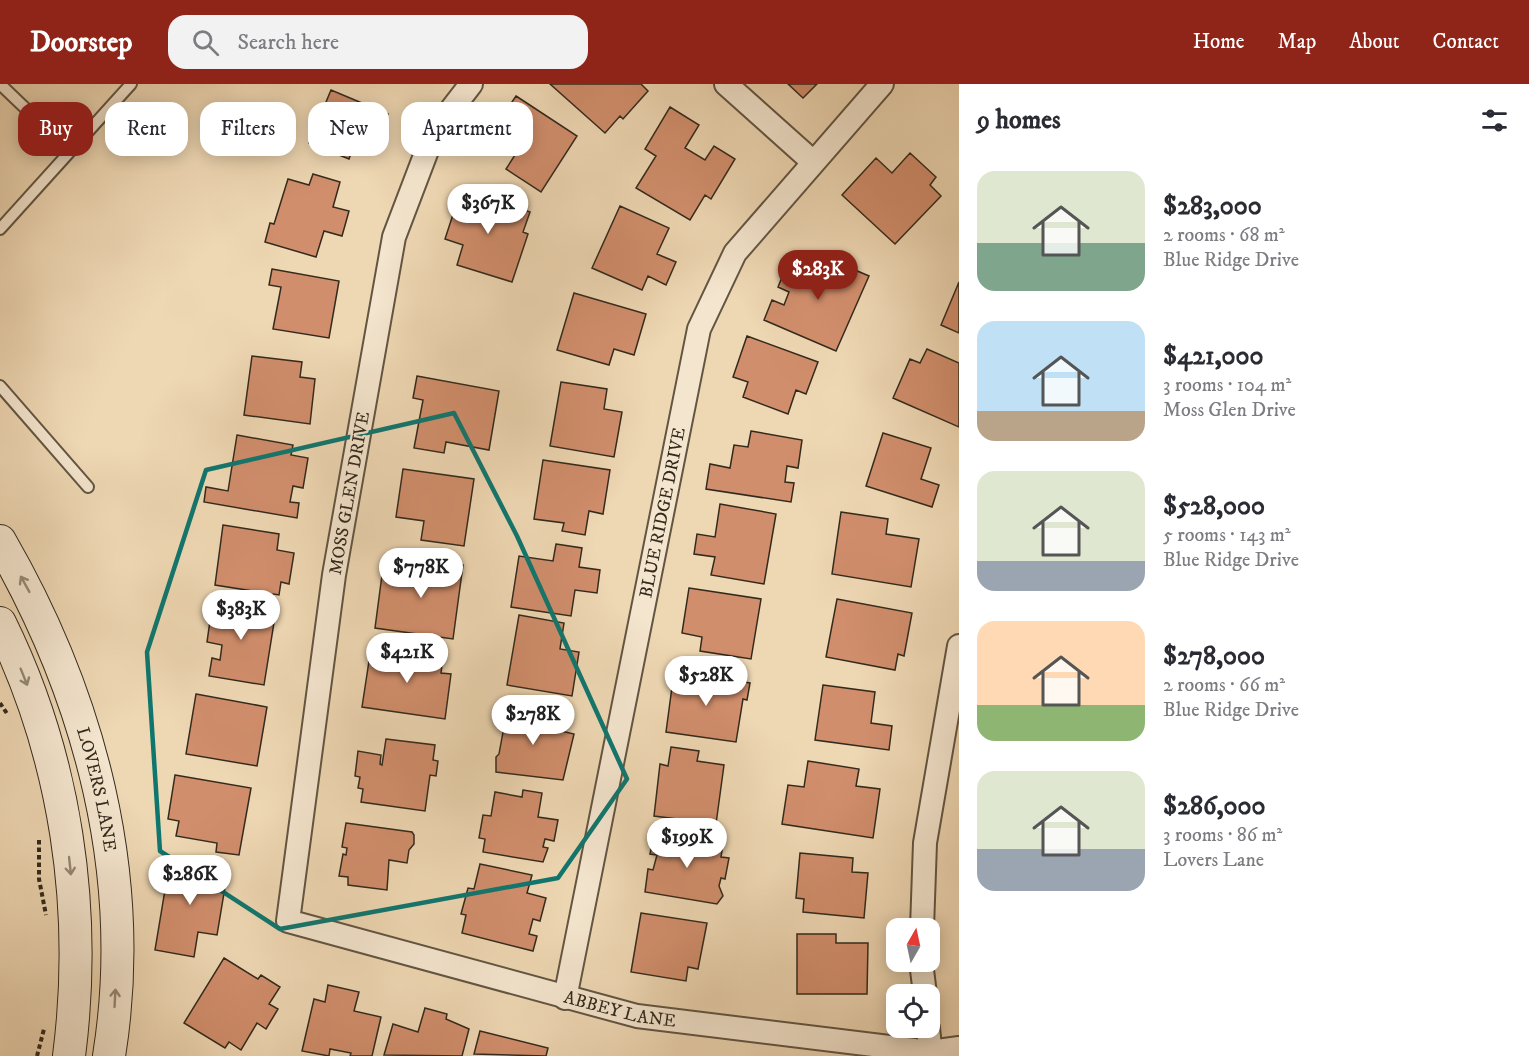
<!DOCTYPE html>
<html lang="en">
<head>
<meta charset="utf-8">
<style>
  body { margin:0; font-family:"IM FELL DW Pica",serif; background:#f2f2f3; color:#2b2b33; height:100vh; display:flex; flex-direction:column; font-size:22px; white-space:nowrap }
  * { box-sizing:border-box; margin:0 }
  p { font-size:20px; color:#7c7c81 }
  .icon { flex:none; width:33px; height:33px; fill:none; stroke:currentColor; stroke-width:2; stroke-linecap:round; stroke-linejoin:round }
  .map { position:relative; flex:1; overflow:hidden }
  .drawer { display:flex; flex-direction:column; background:#fff; width:570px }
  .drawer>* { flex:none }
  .banner { position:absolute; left:18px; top:18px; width:570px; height:54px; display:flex; gap:12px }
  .needle { width:39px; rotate:9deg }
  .controls { position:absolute; left:886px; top:834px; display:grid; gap:12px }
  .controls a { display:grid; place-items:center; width:54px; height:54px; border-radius:12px; background:#fff; box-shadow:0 3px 15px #0003; font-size:30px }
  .price { position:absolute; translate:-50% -51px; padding:0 14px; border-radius:21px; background:#fff; color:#222; font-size:20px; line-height:39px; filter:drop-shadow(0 2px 3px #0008) }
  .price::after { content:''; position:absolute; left:50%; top:36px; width:18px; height:14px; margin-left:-9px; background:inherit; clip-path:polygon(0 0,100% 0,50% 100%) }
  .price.selected { background:#8f2418; color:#fff }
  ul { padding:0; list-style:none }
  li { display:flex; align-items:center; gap:18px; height:150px; padding:0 18px }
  li span { display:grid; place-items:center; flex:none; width:168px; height:120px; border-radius:18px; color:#555 }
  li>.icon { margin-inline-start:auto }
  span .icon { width:72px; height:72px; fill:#fffc; stroke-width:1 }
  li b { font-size:26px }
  h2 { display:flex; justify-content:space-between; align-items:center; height:72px; padding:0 18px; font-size:26px }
  .chip { padding:0 21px; border-radius:18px; background:#fff; box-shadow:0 3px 15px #0003; font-size:21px; line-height:54px }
  .chip.selected { background:#8f2418; color:#fff }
  header { display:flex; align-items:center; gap:36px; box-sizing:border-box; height:84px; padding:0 30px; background:#8f2418; color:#fff }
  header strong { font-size:28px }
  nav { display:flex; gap:33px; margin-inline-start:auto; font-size:21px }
  .search { width:420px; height:54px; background:#f2f2f3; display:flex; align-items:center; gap:15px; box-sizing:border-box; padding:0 21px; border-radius:18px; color:#7c7c81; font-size:22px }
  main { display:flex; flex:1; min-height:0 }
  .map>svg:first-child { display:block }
  .building { fill:#d18e6c; stroke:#332a1d; stroke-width:1.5 }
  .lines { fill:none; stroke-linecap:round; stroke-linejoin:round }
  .lane-casing { stroke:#625542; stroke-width:14 }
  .street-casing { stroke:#625542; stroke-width:26 }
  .secondary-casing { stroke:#332a1d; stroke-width:34 }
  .path { stroke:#332a1d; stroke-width:4; stroke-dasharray:4.5 3; stroke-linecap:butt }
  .lane { stroke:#f4e5ce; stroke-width:10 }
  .street { stroke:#f4e5ce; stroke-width:22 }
  .secondary { stroke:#f4e5ce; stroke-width:32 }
  .oneway { stroke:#948876 }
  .marked { fill:none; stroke:#0f766e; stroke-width:4.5; stroke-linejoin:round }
  .labels { text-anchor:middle; stroke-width:4.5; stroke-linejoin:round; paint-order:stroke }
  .street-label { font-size:18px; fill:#332a1d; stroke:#f4e5ce }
</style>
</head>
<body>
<header>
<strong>Doorstep</strong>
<div class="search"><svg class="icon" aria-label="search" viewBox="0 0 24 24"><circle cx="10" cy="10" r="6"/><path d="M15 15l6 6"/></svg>Search here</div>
<nav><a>Home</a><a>Map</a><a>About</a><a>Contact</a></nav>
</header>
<main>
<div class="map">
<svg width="959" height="972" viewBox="0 0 959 972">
  <rect width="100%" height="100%" fill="#eed7b3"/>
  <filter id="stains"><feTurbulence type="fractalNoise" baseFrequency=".00333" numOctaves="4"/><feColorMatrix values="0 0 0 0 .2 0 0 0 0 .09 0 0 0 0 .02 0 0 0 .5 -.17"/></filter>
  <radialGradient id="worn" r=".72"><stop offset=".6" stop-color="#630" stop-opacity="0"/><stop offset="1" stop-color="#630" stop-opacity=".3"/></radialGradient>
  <path class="building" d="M550,0H641L648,7L623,35L620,32L605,49Z
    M788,0H817L803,14Z
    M331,6L388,30L371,71L353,64L349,75L309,59Z
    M516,12L577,52L541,108L506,85L515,71L488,53Z
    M670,23L699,41L685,64L705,76L714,62L735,75L711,115L705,111L690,136L636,104L656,72L645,65Z
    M910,69L936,93L930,101L941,112L895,160L842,111L876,74L892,89Z
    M313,90L340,98L333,123L349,127L342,152L324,147L316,173L265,158L270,139L274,140L288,95L309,101Z
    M461,106L530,128L523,148L528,150L512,198L457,181L463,161L445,155Z
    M620,122L669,144L657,170L676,178L666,201L648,192L642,206L592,184Z
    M813,172L826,177L827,174L869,192L836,267L764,236L772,216L784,221L789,208L778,203L787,181L806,189Z
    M272,185L339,197L329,254L273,245L281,203L269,201Z
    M959,198V249L941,241Z
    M574,209L646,230L634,271L614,265L609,281L557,266Z
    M747,252L818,278L806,310L796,306L788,330L743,313L748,298L733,293Z
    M927,265L959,279V343L893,314L910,275L920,279Z
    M252,272L302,278L300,293L315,295L310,340L244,331Z
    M417,292L499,307L489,366L446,358L444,369L414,364L423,316L413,314Z
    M561,298L607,305L604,325L622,328L614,373L550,362Z
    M751,347L802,356L798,384L787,382L785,398L794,399L791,418L706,405L710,380L730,384L734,361L748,363Z
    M883,349L931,364L921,395L939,401L932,423L866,402Z
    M237,351L293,361L291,371L308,374L303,404L293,402L290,418L299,419L297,434L204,418L206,403L228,407Z
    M543,376L610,386L603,430L589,427L585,451L562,447L564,439L534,435Z
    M403,385L474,395L464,462L421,456L424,437L396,433Z
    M720,420L776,430L764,500L711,491L715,473L694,470L697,450L715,453Z
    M841,428L888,435L886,450L919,455L911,503L832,490Z
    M223,441L279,450L277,466L294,469L289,500L281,498L279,511L215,501Z
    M556,460L582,464L579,483L600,486L597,509L575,506L571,532L511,523L519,472L553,477Z
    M407,473L463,481L453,555L375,544L382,491L404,494Z
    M689,504L761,515L751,575L700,567L702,553L682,549Z
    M837,515L912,529L904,572L898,570L895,586L826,573Z
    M213,516L276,526L264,601L209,592L212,574L220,576L222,561L207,558Z
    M519,531L564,539L560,565L579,568L572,612L507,601Z
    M371,564L443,574L441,589L451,590L445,635L362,623Z
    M674,588L750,599L747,616L743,615L736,658L666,648Z
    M823,601L875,608L871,639L892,642L889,666L815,656Z
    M196,610L267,623L257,682L186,670Z
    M508,621L547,627L544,643L574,650L563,696L496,688V673L499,670Z
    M386,655L435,661L433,676L438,677L436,692L430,691L425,727L361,718L363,705L358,704L360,693L355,692L358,667L381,671L380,680L382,681Z
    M671,663L699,667L697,677L724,681L716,740L654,732L660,680L668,682Z
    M808,677L859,685L856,702L880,705L873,754L782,740L788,701L804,703Z
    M175,691L251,704L239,771L216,768L217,759L176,752L179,737L168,735Z
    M523,706L542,709L538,733L558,736L554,757L545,755L543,763L548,764L543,778L483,768L485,755L479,754L483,731L491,732L495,708L522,713Z
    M346,739L412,748L414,751V760L409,766L407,779L389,776L387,806L348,801V793L339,792L343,770L346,771L347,764L342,763Z
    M654,749L723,760L721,773L729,774L725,795L721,794L719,802L723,812L717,820L645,808L648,785L653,786L657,771L650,770Z
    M800,769L853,774L852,788L868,789L864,834L803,828L804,815L796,814Z
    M170,776L228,785L217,851L198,848L194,873L155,866Z
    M480,780L532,791L527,809L546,814L540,837L533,835L529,850L537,852L533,867L462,849L466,831L461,830L468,804L474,805Z
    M641,829L707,839L698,885L688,883L686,897L631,888Z
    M797,850H836V859H868L867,910H797Z
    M224,874L258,895L261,891L280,903L269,920L278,925L266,945L257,939L241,966L229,958L225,964L184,939Z
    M328,901L359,908L354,927L381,933L372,972H350L351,969L330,965L329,972L302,967L314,915L325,918Z
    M425,924L447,930L446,935L469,945L462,972L384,971L393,940L418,948Z
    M480,947L548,964L546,972L474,970Z"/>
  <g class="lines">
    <g class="lane-casing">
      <path id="lane" d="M0,0L70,67
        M0,145L131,0
        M0,302L88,403"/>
    </g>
    <g class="street-casing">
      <g id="street">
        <path id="s1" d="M471,0L434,48L394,153L334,491L288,837L637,932L930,968L959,964"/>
        <path d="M726,0L812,77"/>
        <path d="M922,844L925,759L959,562"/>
        <path d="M921,878L925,910"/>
        <path id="s2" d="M565,914L699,245L735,169L882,0"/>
        <path d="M928,944L931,972"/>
      </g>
    </g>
    <g class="secondary-casing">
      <g id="secondary">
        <path id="s3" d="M0,457C90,613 138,792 109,972"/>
        <path d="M0,539C66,673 88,825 69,972"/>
      </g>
    </g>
    <path class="path" d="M0,619L8,631
      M39,756V795L46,831
      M37,972L44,945"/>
    <use href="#lane" class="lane"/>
    <use href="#street" class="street"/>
    <use href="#secondary" class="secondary"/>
  </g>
  <defs><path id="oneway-shaft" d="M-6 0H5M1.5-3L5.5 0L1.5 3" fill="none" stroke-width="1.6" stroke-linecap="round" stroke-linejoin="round" transform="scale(1.5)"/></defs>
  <g class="oneway">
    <use href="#oneway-shaft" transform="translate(25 500) rotate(-119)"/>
    <use href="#oneway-shaft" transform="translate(24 593) rotate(68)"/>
    <use href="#oneway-shaft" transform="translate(70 782) rotate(84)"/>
    <use href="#oneway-shaft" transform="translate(115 914) rotate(-87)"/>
  </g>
  <path class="marked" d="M454,329L517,452L627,695L558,794L280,845L160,767L147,568L206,386Z"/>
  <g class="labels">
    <g class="street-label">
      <text transform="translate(349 409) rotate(-80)" y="6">MOSS GLEN DRIVE</text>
      <text dy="6" stroke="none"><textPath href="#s2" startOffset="495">BLUE RIDGE DRIVE</textPath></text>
      <text dy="6" stroke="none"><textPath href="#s3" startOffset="268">LOVERS LANE</textPath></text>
      <text dy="6" stroke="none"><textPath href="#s1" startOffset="1209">ABBEY LANE</textPath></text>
    </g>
  </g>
  <rect width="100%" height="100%" filter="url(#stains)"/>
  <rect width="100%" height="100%" fill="url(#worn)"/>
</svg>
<div class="controls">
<a><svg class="needle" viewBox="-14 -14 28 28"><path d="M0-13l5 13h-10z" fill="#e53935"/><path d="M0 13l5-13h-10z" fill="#7c7c81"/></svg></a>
<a><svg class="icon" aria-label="locate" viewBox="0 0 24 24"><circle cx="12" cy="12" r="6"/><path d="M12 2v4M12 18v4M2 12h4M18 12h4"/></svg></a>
</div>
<b class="price" style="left:488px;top:151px">$367K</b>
<b class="price selected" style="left:818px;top:217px">$283K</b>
<b class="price" style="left:421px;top:515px">$778K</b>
<b class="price" style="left:241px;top:557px">$383K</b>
<b class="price" style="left:407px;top:600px">$421K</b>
<b class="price" style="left:706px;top:623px">$528K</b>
<b class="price" style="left:533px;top:662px">$278K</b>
<b class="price" style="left:687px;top:785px">$199K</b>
<b class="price" style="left:190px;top:822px">$286K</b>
<div class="banner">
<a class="chip selected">Buy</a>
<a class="chip">Rent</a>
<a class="chip">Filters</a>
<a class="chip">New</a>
<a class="chip">Apartment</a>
</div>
</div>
<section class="drawer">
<h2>9 homes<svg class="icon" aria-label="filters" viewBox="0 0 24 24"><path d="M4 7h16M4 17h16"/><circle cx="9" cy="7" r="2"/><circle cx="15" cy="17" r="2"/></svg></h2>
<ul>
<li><span style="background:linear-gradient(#dfe7d0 60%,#7fa58c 0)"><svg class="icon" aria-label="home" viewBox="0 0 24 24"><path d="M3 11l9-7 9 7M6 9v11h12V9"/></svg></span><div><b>$283,000</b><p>2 rooms · 68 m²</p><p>Blue Ridge Drive</p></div></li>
<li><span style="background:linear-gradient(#bfe0f5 75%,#b9a48a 0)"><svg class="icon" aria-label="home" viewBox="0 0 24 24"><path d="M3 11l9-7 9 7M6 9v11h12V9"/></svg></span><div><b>$421,000</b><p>3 rooms · 104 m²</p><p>Moss Glen Drive</p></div></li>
<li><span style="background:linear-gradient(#dfe7d0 75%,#9aa5b1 0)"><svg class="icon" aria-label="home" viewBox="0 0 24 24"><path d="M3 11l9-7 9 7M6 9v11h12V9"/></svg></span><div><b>$528,000</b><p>5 rooms · 143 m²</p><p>Blue Ridge Drive</p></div></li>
<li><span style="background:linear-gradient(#ffd9b3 70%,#8fb573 0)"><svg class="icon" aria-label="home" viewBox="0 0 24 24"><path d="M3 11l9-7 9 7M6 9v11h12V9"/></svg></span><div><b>$278,000</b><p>2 rooms · 66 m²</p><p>Blue Ridge Drive</p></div></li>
<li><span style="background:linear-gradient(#dfe7d0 65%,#9aa5b1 0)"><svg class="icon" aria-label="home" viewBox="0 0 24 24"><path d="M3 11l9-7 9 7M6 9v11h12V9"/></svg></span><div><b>$286,000</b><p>3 rooms · 86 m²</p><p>Lovers Lane</p></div></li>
</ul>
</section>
</main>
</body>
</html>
